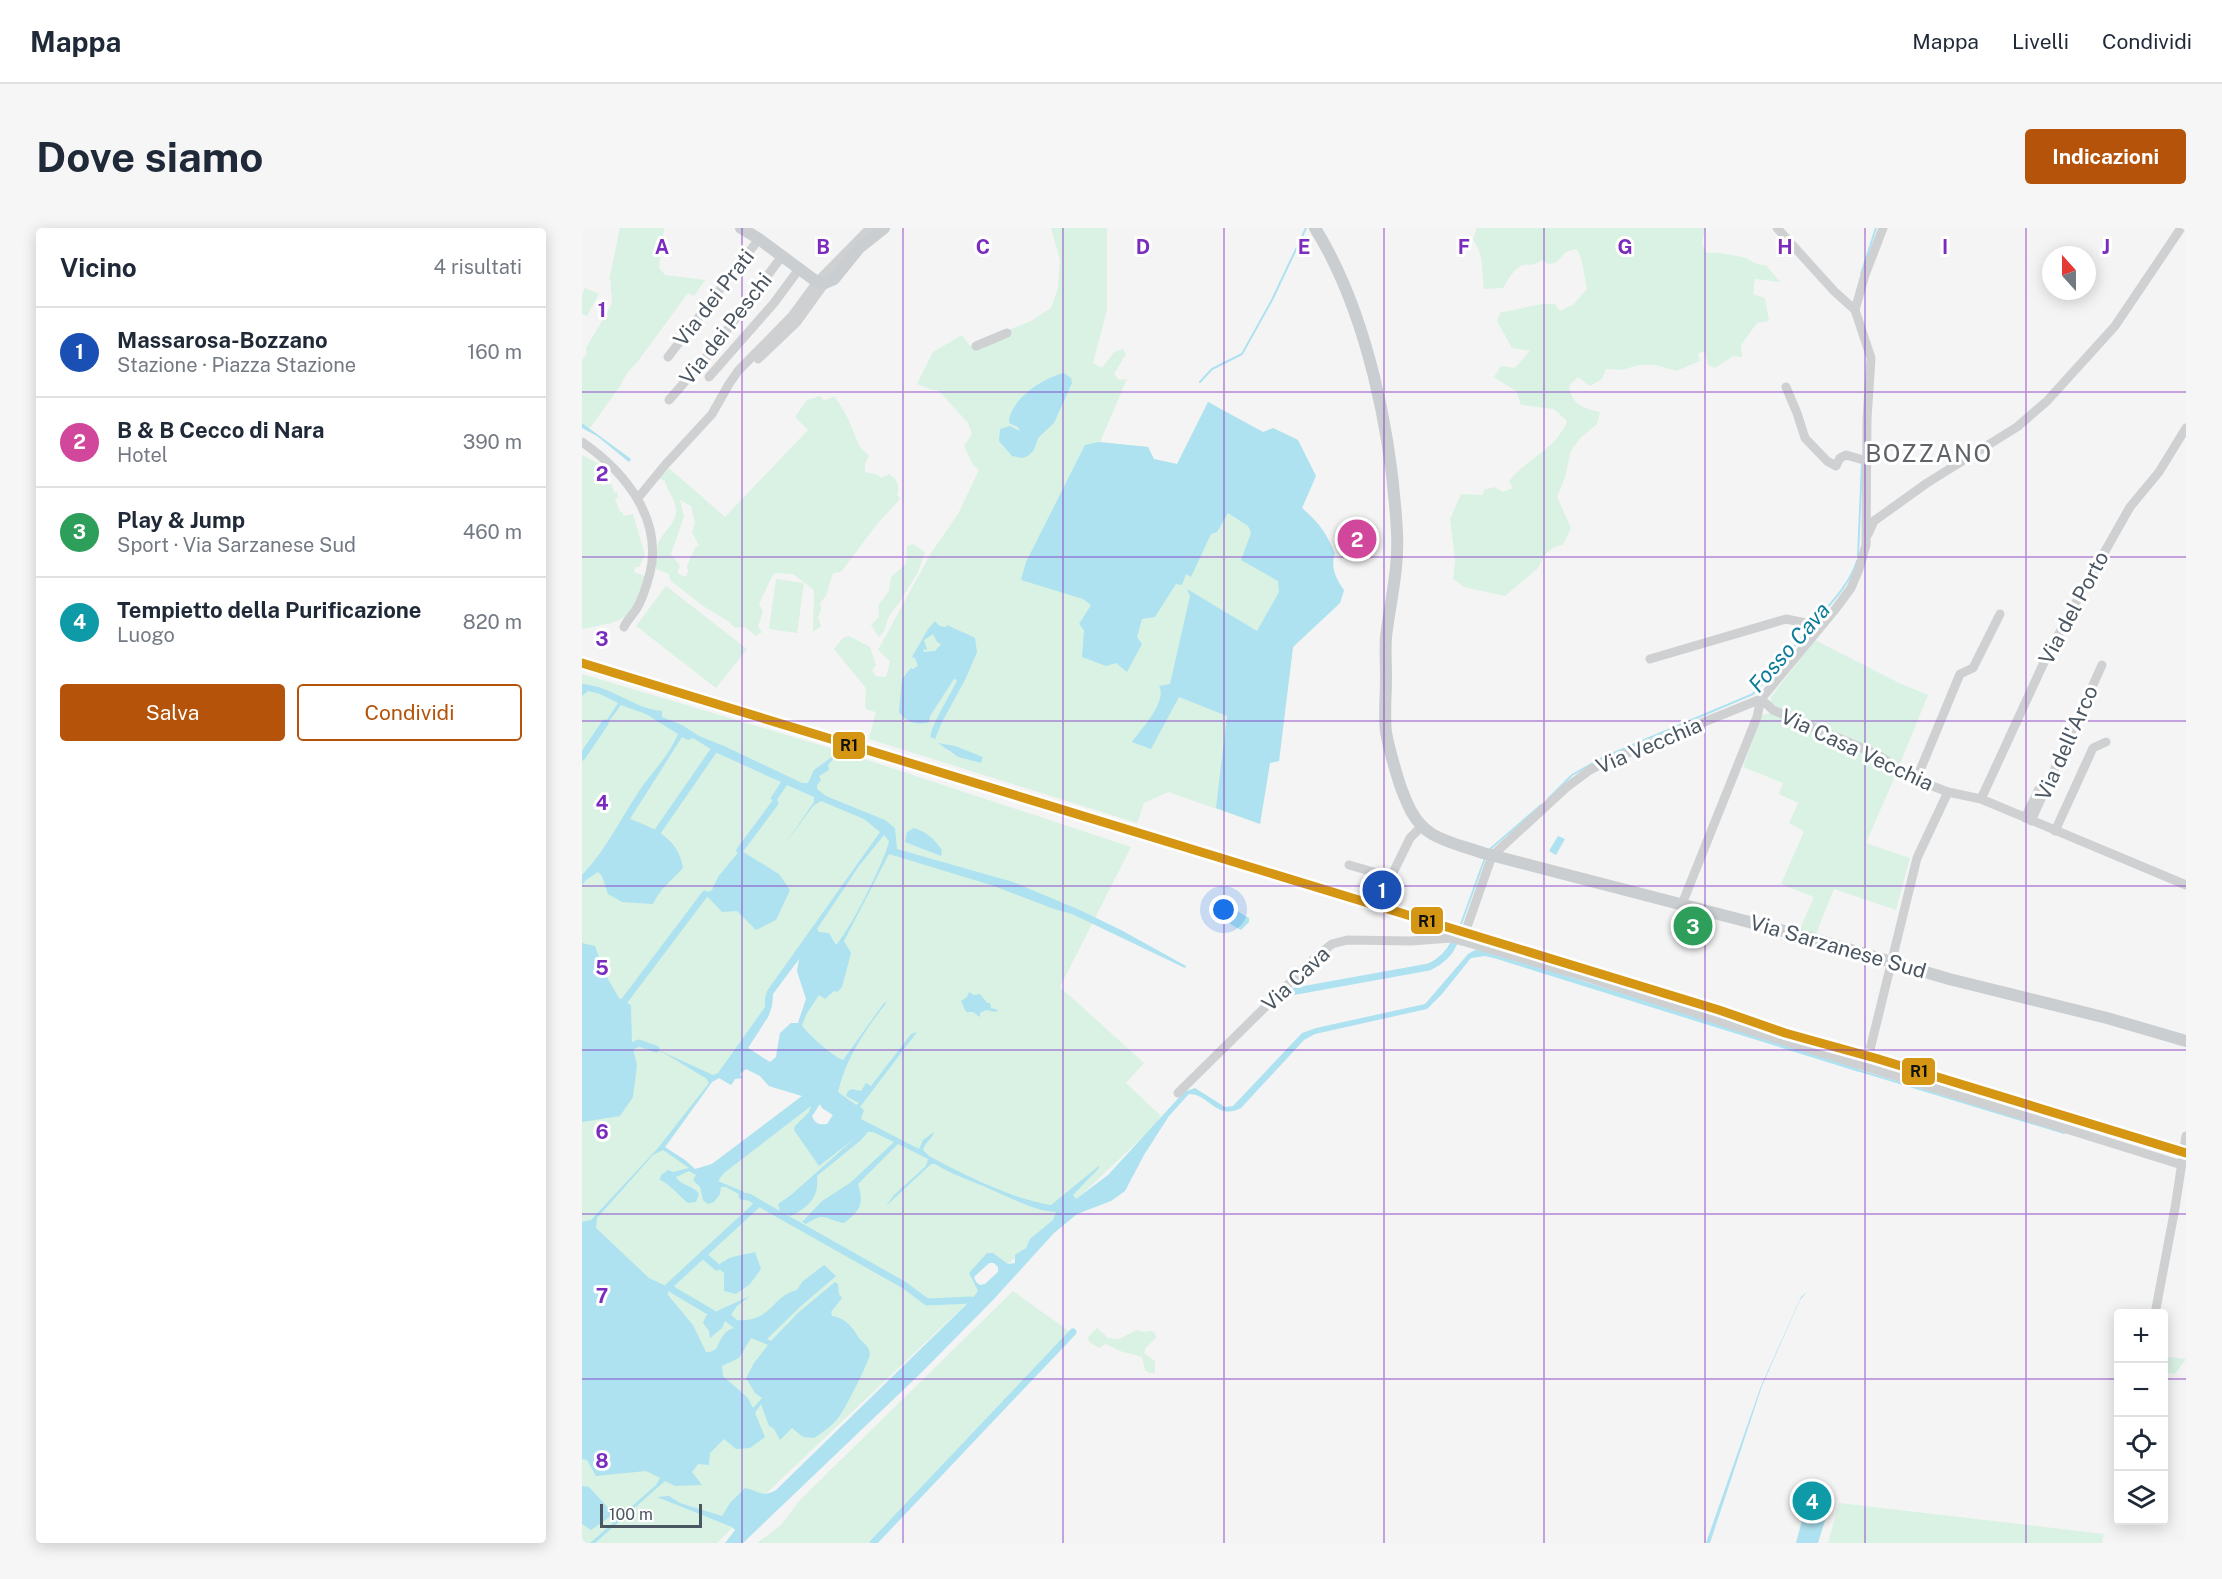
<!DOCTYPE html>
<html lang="it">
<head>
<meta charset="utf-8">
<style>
  body { margin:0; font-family:"Public Sans",sans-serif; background:#f6f6f7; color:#1f2937 }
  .controls { position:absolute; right:18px; bottom:18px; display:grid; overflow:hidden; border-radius:6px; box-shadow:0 3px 15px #0003 }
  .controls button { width:54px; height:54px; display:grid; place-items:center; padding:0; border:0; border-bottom:2px solid #e0e1e3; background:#fff; color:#1f2937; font:30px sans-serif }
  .compass { position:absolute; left:1460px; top:18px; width:54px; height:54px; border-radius:50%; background:#fff; box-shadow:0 3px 15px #0003; rotate:339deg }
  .scale { position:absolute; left:18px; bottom:15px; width:102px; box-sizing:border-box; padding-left:6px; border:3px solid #4a5661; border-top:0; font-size:16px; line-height:21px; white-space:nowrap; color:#4a5661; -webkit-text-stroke:4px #fff; paint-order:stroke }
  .you { position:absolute; left:642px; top:682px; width:21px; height:21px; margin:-15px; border:4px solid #fff; border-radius:50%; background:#1a73e8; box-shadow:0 0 0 9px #1a73e833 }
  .badge { display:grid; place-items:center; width:39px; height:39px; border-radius:50%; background:#b45309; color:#fff; font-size:20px; font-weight:700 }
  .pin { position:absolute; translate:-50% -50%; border:3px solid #fff; box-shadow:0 2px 6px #0006 }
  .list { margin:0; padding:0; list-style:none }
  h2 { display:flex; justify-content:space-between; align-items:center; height:78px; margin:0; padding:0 24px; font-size:26px }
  h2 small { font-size:20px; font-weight:400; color:#747a83 }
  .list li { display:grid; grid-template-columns:39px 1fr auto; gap:18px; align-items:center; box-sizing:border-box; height:90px; padding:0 24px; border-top:2px solid #e0e1e3 }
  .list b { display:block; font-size:22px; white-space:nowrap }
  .list p { margin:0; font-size:20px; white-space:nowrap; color:#747a83 }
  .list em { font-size:20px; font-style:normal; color:#747a83 }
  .actions { display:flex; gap:12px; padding:18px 24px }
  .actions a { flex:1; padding:14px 0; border:2px solid #b45309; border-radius:6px; text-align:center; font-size:21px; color:#b45309 }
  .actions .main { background:#b45309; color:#fff }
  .icon { flex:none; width:33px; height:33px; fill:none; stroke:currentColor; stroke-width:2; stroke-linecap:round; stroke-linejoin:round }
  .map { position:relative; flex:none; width:1604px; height:1315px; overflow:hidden; border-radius:6px }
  header { display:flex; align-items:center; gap:36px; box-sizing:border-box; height:84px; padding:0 30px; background:#fff; border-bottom:2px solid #e0e1e3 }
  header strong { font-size:28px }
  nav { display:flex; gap:33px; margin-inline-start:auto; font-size:21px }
  .intro { display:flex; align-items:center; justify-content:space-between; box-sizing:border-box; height:144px; padding:0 36px }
  h1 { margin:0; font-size:42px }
  .button { padding:15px 27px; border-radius:6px; background:#b45309; color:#fff; font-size:21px; font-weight:700 }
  main { display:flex; gap:36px; padding:0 36px }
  aside { flex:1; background:#fff; border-radius:6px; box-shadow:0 3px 15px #0003 }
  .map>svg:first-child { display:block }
  .green { fill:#d9f2e3; fill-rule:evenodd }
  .water { fill:#aee2f0; fill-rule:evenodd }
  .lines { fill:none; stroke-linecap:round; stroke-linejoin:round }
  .stream { stroke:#aee2f0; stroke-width:2 }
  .canal { stroke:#aee2f0; stroke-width:7 }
  .minor { stroke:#ced0d2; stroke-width:9 }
  .major { stroke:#caced1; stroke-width:12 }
  .rail-1-casing { stroke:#fff; stroke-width:14 }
  .rail-1 { stroke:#d49613; stroke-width:9 }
  .grid { fill:none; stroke:#7b2cbf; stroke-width:1.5; stroke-opacity:0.55 }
  .labels { text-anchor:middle; stroke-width:6; stroke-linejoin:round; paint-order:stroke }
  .street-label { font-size:21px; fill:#4a5661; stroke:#fff }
  .water-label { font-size:22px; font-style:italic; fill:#0c7c9b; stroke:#fff }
  .quarter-label { font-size:24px; letter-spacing:1.5px; fill:#5f6368; stroke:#fff }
  .grid-label { font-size:20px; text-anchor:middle; font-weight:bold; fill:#7b2cbf; stroke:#fff; stroke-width:6; stroke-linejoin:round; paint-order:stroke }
  .line-badge { stroke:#fff; stroke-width:2 }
  .pale-badge-label { font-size:16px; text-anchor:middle; font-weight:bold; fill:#111 }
</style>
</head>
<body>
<header>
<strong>Mappa</strong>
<nav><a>Mappa</a><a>Livelli</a><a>Condividi</a></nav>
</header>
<div class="intro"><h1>Dove siamo</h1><a class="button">Indicazioni</a></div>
<main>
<aside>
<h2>Vicino<small>4 risultati</small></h2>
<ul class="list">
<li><span class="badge" style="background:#1a4fb4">1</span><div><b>Massarosa-Bozzano</b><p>Stazione · Piazza Stazione</p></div><em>160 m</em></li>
<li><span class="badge" style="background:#d1479c">2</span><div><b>B &amp; B Cecco di Nara</b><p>Hotel</p></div><em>390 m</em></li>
<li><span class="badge" style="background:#2e9e5b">3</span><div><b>Play &amp; Jump</b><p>Sport · Via Sarzanese Sud</p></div><em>460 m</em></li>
<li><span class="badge" style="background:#0f9aa8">4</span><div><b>Tempietto della Purificazione</b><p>Luogo</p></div><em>820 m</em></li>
</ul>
<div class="actions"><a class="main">Salva</a><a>Condividi</a></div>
</aside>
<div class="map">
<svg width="1604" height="1315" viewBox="0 0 1604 1315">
  <rect width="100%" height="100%" fill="#f4f4f4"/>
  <g class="green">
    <path d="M38,0H82L77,40L83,47L123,52L112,68L106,65L56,133L45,145L38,158L8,200L0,195V133L5,125L4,120L29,78C32,69 27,61 29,51L27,52Z"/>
    <path d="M469,0H525V82L511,135L520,140L532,124L541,121L544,126L532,146L537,152L545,151L518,214L566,219L572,231L595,236L626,174L681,204L691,200L716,212L734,248L720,280C737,295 744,304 753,326C748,339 754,351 762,362L758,375L711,419L697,533L688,535L678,596L586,564L562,575L555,595L287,511L294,484L285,482L283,478L284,460L252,421L261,410L267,408L288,419L294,437L290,442L294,448L304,449L308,433L296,422L349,325L376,286L397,242L391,237L382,218L390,206L386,195L356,162H351L335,156L351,124L380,107L388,118L449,93L469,80L476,60L478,32ZM364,522L391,526L401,529L399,535L376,529Z"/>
    <path d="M895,0H1121L1123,1L1120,15L1125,25C1137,24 1148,27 1160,29C1171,32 1170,37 1184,37L1198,54L1173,51L1171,66L1183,70L1187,93L1175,95L1159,117L1160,129L1151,128L1133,140L1126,137L1123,123L1116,126L1118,133L1094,143L1074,137H1057L1040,142L1024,141L1020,151L1008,158L996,149L987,158C990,177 1001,180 1018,184L1015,196L998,210L989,223L983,249L975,269L989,300L981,317L972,319L963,327L956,340L923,368L882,359L871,351L873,332L868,291L879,266L901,267L902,262L912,259L921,264L931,260L927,253C945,230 974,222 985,193L972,181L939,177L934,163L912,149L919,138L933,140L948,123L930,120L915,93L919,84C937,83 955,74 973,76L978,83L992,76L1005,61C1002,49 1001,29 994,21L984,24L974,35L966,36L960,32C948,40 950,35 941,37C931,41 926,52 921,60L902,61C900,44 902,26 891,12Z"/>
    <path d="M3,60L17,66L5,88L0,86V67Z"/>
    <path d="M238,168L242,173L252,168C265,185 269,198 277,217C278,220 284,224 287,228L283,236V244L296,247L299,250L307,246C315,252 318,256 315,267L318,271L295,296L259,344L251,345L244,368L238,375L239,382L236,389L239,398L231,404L232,362L211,346L193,345L188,352L177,376L181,383L176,399L180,404L174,408L163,399L153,400L146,393L121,378L88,352L87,346L74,341C74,332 73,321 77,313C82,303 93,296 94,284C95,272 85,264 83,253L77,250L87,240L143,289L226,202L213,189L225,172ZM98,272L109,278L113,295L110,304L117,318L113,320L105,338L106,343L104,349L95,345L98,338L89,326L102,288Z"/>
    <path d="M0,227L27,241L20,256V258L29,255L32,265L35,264L36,269L33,271L38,284H40L42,288L51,286L63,327L57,339H53L52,344L63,348C47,394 47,392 0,401Z"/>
    <path d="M331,316L343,324L336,344L317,375L307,388L302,403L297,409L289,397L297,389L296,378L307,363L309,349L324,336L325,318Z"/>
    <path d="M194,351L222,355L215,405L187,401Z"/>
    <path d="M84,358L165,421L134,460L54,398Z"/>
    <path d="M1233,412L1317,455L1346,467L1317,538L1189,476V469Z"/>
    <path d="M0,446L258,523L549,619L478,759L562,835L544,855L579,888L569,901L193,1257L135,1315H0ZM217,731L215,743L224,771L216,795H209L198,805L194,829L188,834L166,820L186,789L190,778L191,766ZM164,841L178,848L187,858L220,868L130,936L113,941L103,932L83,920L130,854L137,850L149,857L153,851L160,850L158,846ZM238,876L240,880L251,887L245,896C237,897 233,896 230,888ZM407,1035H412L416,1039V1044L403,1056L398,1057L394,1054L392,1049Z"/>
    <path d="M1189,485L1295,529L1313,548L1284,615L1328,630L1314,682L1252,661L1233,708L1217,703L1232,669L1199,656L1222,603L1207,595L1216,575L1197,566L1201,555L1161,539L1180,487Z"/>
    <path d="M431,1063L488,1104L286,1315H175L199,1297L218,1272Z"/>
    <path d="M515,1100L526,1110L537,1111L555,1102L561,1104L570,1103L573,1105L574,1110L564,1119L562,1125L573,1133V1145H567L563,1142L560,1129L538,1123L524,1116L517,1120L507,1114L506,1109Z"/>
    <path d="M1587,1129L1604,1131L1593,1146L1582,1144V1135Z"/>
    <path d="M1257,1275L1522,1306L1520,1315H1246Z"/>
  </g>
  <g class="water">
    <path d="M482,145L489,150L490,155L472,195L456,210L452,222L446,228L440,230L430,228L417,213L418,201L428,198L438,203L436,199L427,195C427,172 462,149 482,145Z"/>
    <path d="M626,174L681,204L691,200L716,212L734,248L720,280C737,295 744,304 753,326C748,339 754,351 762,362L758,375L711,419L697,533L688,535L678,596L634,580L645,488L597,469L569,521L550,514C559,501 586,473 577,458L588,456L608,368L605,361L675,403L697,364L696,353L659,332L669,305L666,298L646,285L635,304L629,306L609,349L604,346L600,357L594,356L573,389L560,391L555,409L560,416L545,444L534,435L524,438L500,429L502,402L497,396L509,377L501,371L439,352L444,334L503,217L517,214L566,219L572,231L595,236Z"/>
    <path d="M0,195L49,231L47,234L15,208L0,200Z"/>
    <path d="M353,393L357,398L364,399L366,397C371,401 385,405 393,410L395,424L383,452L360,494L353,511L348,509C352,491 367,470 375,452L372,451L348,488L347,494C335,498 324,494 317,484L320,451L329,440L331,441L336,438L333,430L330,429L346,401ZM351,406L355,414L359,416L353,423L341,424L342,421L345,422L342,412Z"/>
    <path d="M0,456C30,458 52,481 80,483V489L100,497L117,508L142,518L220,555H226L232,542L258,523L246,537L247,542L237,548L239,552L235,557V561L244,568L303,592L313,600L315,621L431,654L500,683L541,703L604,738L603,740L490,686L472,681L412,658L307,626L262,713L269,725L260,759L255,764L252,763L243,771L237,767L225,785L220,797C224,805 253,830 261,832L302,775L305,774C283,802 264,830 256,864L274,877L277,875L264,868L266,863L270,861L279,863L284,855L289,858L329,806L335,804L278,879L282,882L279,891L337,921L341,912L352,904C350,911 343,914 341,922L347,928C380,946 433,972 469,977L518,937L516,941L491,967L494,971L526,947L602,864L613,860L643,879L651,878L720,805L734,800L843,776L886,726L893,722L909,724L1277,840V844L915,731L903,728L889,730L860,766L845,781L733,806L722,812L659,880C635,893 627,866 607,866L587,888L562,927L543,963L529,973L495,986L472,1005L412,1071L340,1144L161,1315H143L153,1302L150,1299L75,1269L87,1268L98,1275L140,1288L148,1275L163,1260C177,1263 181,1270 194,1262L390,1071L396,1063L387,1045L405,1025H411L426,1036L433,1035V1027L444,1020L448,1011L471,992L474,984C452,983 429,970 408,961C390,953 371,947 353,936H349L304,978L312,967L344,938L346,931L316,916L276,956C282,976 279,982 262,995C242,991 244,983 224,996L220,994L240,973L268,955L312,914L291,904H286L279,912L235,948C237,969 228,978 209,988L198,984L196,976L209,967L272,911L237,938L212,902L213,898L227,884L229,878L142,945L136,953L162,964L160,968L144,959H139L138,966L132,974L126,976L121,972L118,959L111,952L114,947L107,943L94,949C99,958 111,957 117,966L114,974L106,975C96,967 88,956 78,952L79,947L86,942L91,944L107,940L81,922L71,927L15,990L14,1000L67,1050L86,1059V1067L111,1097L124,1124H128L134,1121C139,1111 141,1103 152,1100L143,1093L140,1100L128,1110L127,1103L121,1095L124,1088L168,1068L155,1078L149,1087L155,1092C189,1095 191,1067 215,1062L220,1054L242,1037L254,1048L219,1078L185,1111L189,1113L217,1084L253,1054L256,1056L257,1066L260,1070L249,1084L250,1088C261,1089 270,1098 275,1107C278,1114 287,1116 288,1126C288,1132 262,1183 257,1189C250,1198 241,1204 232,1210L221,1209L210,1200L198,1212L192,1201L187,1198L179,1176L173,1185L183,1209L168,1220L154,1221L142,1211L128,1225L127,1237L116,1236L110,1244L120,1257L93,1258L83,1253L13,1315H8L74,1257L78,1250L64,1243L14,1248L5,1232L0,1231V994L9,992L76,920L127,855L124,850C110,843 72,816 59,816C56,816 54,819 51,821L55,837L51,869L38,888L0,894V715L13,718L23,746L37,770L49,777L50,817L59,814L131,847L136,845L183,779V770L185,763L298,604L282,591L239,573L231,578L203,616L232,574V569L205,557L194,573L188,571L199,554L135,525L111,510L106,512L100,509L48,591C73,600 97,611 101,640C90,652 77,662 71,676L40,674L26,666L20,648L16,644L4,652L0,657V647C24,622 38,592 57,563C70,544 87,528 96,506L64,486L39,477L25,496L23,495L36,475L18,466L6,463L0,468ZM302,607L307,613C303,633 267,704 254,717L247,705L237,704L235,701L277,638ZM217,731L215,743L224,771L216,795H209L198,805L194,829L188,834L166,820L186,789L190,778L191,766ZM164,841L178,848L187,858L220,868L130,936L113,941L103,932L83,919L130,854L137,850L149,857L153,851L160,850L158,846ZM238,876L240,880L251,887L245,896C237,897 233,896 230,888ZM407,1035H412L416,1039V1044L403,1056L398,1057L394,1054L392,1049ZM169,1110L186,1117L172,1135L164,1150L173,1165L180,1170L171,1180L166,1170L141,1148L140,1138L157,1130Z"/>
    <path d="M356,515L373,518L401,529L399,535L376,529Z"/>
    <path d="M332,600C345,604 352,611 360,622L359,628L323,614L325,604Z"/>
    <path d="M976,608L983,611L974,627L967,623Z"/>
    <path d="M158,622L197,646L208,662L194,692L174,702L155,683L140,684L123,666L130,662L136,649Z"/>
    <path d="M647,678L667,690V694L659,702C651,698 645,695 641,687L644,679Z"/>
    <path d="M387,764L392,767L398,766L405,775H408L409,780L416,782L414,784L404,782L398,785V789L391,784H384L379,773L385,769Z"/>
    <path d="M173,1024L179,1041L168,1056L154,1066L142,1063V1045L135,1039C146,1027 158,1028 173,1024Z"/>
    <path d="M1225,1064L1218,1072L1180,1158L1128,1315H1124L1179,1158L1219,1069Z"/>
    <path d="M0,1258L7,1259L32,1286L9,1302L0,1296Z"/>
    <path d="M1236,1280L1245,1286L1236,1315H1214L1223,1281Z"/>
  </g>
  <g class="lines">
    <g class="stream">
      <path d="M1279,46L1294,0"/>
      <path d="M618,154L630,141L660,126L690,72L724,0"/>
      <path d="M1276,328L1280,235"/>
      <path d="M1230,397C1247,377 1267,358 1275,333"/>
      <path d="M966,571L990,547L1020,530L1171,466L1227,401"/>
      <path d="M907,622L959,577"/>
      <path d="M879,696L903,630"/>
      <path d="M1275,842L1482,905"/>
    </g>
    <g class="canal">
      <path d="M0,529L23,495"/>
      <path d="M76,603L132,522"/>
      <path d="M158,622L193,575"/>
      <path d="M703,765L847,739C858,734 867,726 872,715"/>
      <path d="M43,772L123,666"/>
      <path d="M50,818L57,815L74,821"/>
      <path d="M160,968L167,969L177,975"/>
      <path d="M121,1027L135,1039"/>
      <path d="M130,1085L86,1059L177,975L322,1057L345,1074L389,1072"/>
      <path d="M291,1315L491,1104"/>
    </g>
    <g class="minor">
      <path d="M1195,0L1252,63L1273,82"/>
      <path d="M394,118L425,105"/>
      <path d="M86,129L177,11"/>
      <path d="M176,131L215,94L243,55"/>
      <path d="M127,149L192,75L217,41"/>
      <path d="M1204,159L1215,185L1223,210L1245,233L1254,238L1258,230L1264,227L1285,233"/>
      <path d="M87,172L128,125L200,28"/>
      <path d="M0,214C42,243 81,290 68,345C65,356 61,370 55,380C51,387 45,392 42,399"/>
      <path d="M56,270L83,237L130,186L147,156L156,143L210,88L235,54L288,0"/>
      <path d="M1286,306L1292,293L1345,255L1435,199L1465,173L1533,98L1599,0"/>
      <path d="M1068,431L1204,391L1224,395L1236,402"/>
      <path d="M1334,552L1378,446L1391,440L1418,386"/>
      <path d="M1399,571L1464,430L1488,385L1548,279L1577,244L1604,200"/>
      <path d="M1443,590L1457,561"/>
      <path d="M1449,593L1520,437"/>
      <path d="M1473,603L1511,520L1524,514"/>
      <path d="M767,637L809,649L828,610L840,598"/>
      <path d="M1100,676L1175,489L1179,471L1252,383L1269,360L1277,341L1284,317L1285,191L1289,130L1273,82L1283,47L1301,0"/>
      <path d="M880,713L910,628L985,559L1008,542L1026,533L1179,471L1191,482L1296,527L1332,551L1366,564L1399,571L1604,657"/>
      <path d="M1284,838L1335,630L1366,564"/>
      <path d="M596,865L735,728L750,716L765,712L829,713L869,710L880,713L1007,750L1147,796L1600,937"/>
      <path d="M1573,1086L1593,980L1604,908"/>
    </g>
    <g class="major">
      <path d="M159,0L177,11L235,54L243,55L252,51L277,20L302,0"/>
      <path d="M733,0C785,84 810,207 815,305C817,341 808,374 804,409C803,422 804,436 804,450C804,468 802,487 804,504C807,522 813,541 818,557C825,576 832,595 850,606C865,615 884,619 901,625L1225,709L1367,751L1525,790L1604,813"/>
    </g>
    <g class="rail-1-casing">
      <path id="rail-1" d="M0,435C378,553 758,665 1137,782L1203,805L1293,830L1604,925"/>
    </g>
    <use href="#rail-1" class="rail-1"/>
  </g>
  <path class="grid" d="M160,0V1315M321,0V1315M481,0V1315M642,0V1315M802,0V1315M962,0V1315M1123,0V1315M1283,0V1315M1444,0V1315M0,164H1604M0,329H1604M0,493H1604M0,658H1604M0,822H1604M0,986H1604M0,1151H1536M1582,1151H1604"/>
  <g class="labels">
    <g class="street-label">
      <text transform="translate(132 70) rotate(-52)" y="7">Via dei Prati</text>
      <text transform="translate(144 101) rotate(-52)" y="7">Via dei Peschi</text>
      <text transform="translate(1492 380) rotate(-62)" y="7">Via del Porto</text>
      <text transform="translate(1485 515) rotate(-66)" y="7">Via dell'Arco</text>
      <text transform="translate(1067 518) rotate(-23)" y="7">Via Vecchia</text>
      <text transform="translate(1275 522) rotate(25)" y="7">Via Casa Vecchia</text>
      <text transform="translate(1256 719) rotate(16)" y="7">Via Sarzanese Sud</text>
      <text transform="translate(714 751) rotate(-43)" y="7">Via Cava</text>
    </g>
    <g class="water-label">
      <text transform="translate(1207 419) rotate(-49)" y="8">Fosso Cava</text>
    </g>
    <g class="quarter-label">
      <text x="1347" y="234">BOZZANO</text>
    </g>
  </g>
  <g class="grid-label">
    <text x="80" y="26">A</text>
    <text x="241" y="26">B</text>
    <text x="401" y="26">C</text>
    <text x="561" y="26">D</text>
    <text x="722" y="26">E</text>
    <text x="882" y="26">F</text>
    <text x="1043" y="26">G</text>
    <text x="1203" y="26">H</text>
    <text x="1363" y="26">I</text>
    <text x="1524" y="26">J</text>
    <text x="20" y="89">1</text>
    <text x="20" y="253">2</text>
    <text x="20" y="418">3</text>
    <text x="20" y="582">4</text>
    <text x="20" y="747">5</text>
    <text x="20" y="911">6</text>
    <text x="20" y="1075">7</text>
    <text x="20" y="1240">8</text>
  </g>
  <g class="line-badge">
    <rect x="250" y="503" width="34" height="29" rx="6" fill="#d49613"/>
    <rect x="828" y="678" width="34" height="29" rx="6" fill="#d49613"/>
    <rect x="1319" y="829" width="35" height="29" rx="6" fill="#d49613"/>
  </g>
  <g class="pale-badge-label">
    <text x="267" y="523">R1</text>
    <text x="845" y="699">R1</text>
    <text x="1337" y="849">R1</text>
  </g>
</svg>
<div class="controls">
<button>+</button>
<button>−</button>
<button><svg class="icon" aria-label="locate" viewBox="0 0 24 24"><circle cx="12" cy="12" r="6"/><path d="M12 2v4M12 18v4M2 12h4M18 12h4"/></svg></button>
<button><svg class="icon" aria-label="layers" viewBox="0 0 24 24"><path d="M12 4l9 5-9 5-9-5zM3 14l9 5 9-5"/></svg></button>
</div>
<svg class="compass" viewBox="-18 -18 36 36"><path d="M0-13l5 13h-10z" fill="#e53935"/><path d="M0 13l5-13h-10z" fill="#747a83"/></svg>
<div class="scale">100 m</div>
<div class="you"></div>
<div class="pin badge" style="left:800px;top:662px;background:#1a4fb4">1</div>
<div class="pin badge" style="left:775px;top:311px;background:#d1479c">2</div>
<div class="pin badge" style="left:1111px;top:698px;background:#2e9e5b">3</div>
<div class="pin badge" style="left:1230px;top:1273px;background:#0f9aa8">4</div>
</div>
</main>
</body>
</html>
